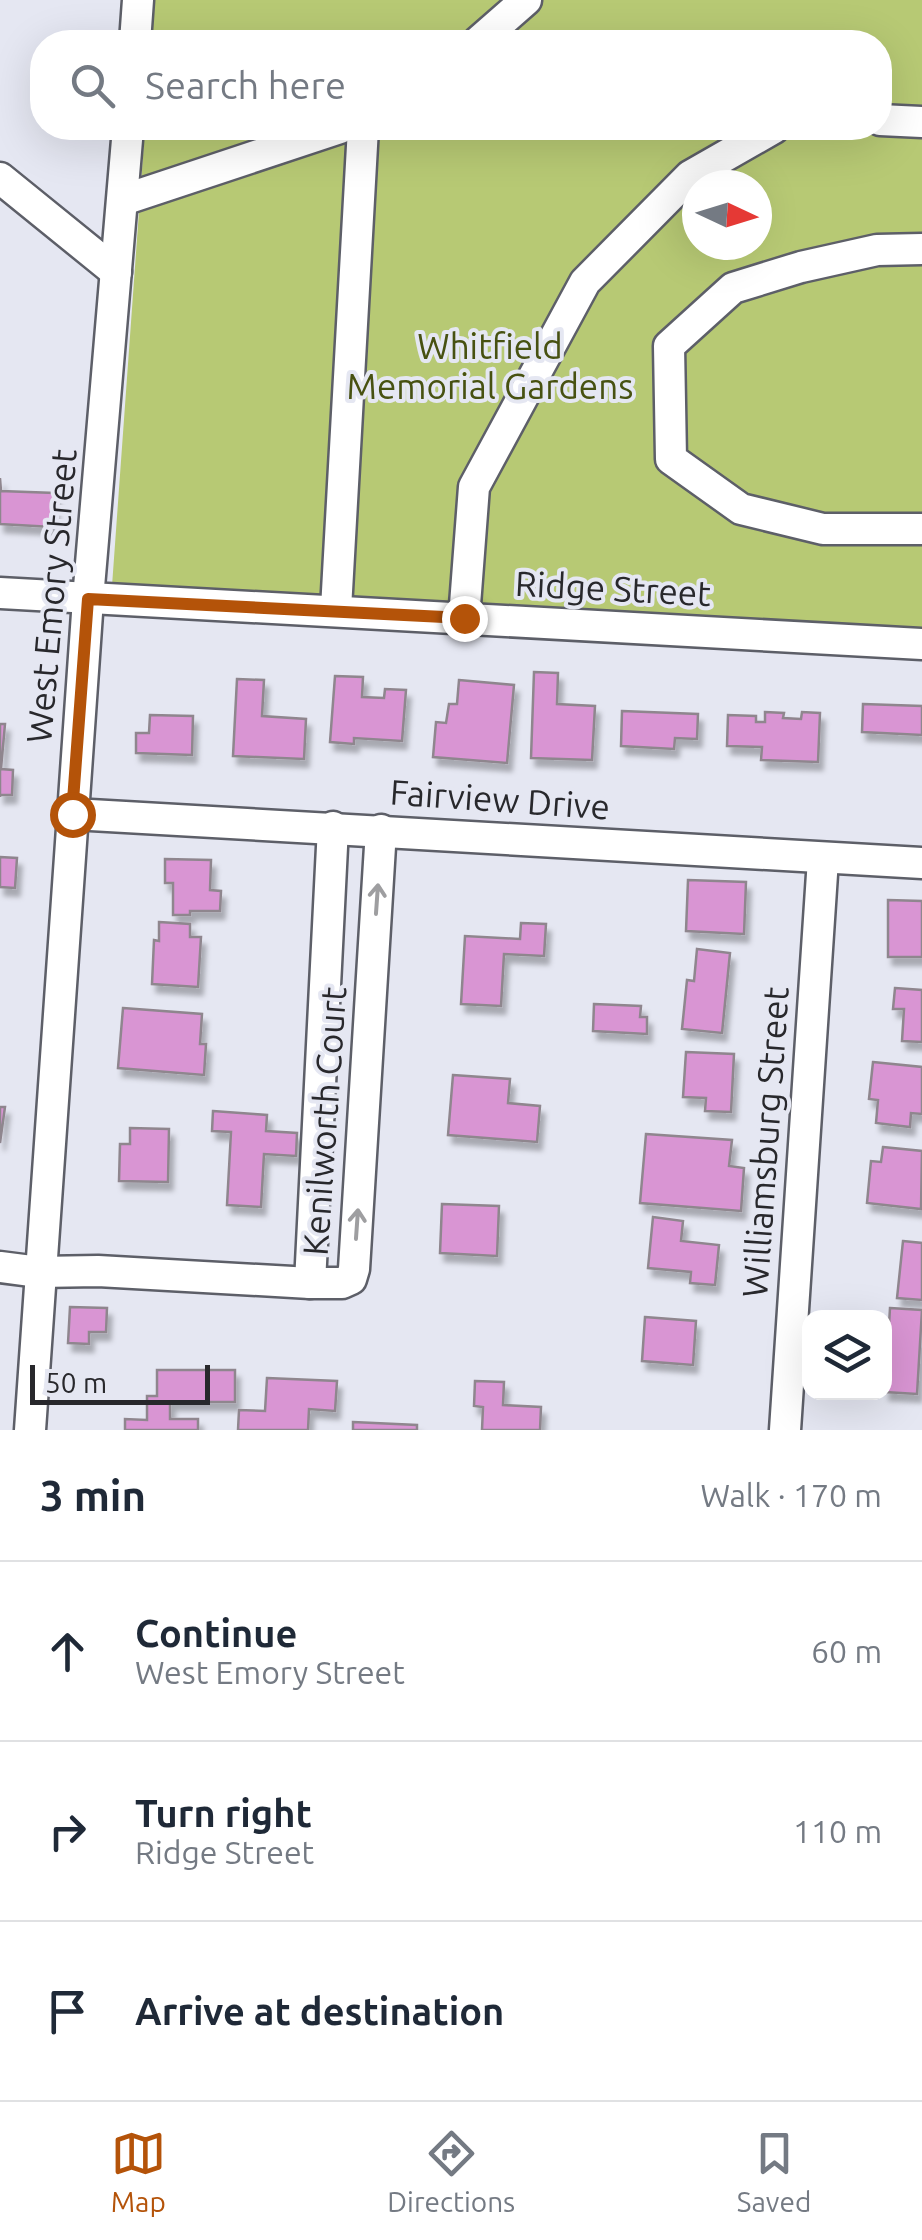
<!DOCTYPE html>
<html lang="en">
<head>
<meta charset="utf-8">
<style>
  body { margin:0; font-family:Ubuntu,sans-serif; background:#f6f6f7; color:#1f2937 }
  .controls { position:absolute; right:30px; bottom:30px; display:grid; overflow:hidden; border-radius:20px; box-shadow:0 10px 40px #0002 }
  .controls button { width:90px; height:90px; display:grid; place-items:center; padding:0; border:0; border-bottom:2px solid #e0e1e3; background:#fff; color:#1f2937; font:50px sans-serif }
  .compass { position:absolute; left:682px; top:170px; width:90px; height:90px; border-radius:50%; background:#fff; box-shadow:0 10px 40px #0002; rotate:94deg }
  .scale { position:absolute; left:30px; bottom:25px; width:180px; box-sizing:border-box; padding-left:10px; border:5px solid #28282c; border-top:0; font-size:28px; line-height:35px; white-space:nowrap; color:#28282c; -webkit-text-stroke:8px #e5e7f2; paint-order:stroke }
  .stop { position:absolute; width:30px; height:30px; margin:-22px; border:8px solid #b45309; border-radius:50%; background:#fff }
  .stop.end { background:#b45309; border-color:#fff; box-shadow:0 2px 10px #0008 }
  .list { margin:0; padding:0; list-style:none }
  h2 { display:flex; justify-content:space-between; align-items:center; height:130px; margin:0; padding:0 40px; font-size:42px }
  h2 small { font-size:32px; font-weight:400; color:#747a83 }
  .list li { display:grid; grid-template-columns:65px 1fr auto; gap:30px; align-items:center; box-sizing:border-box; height:180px; padding:0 40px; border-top:2px solid #e0e1e3 }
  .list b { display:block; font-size:38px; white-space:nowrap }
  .list p { margin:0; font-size:32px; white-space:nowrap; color:#747a83 }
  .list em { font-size:32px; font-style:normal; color:#747a83 }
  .icon { flex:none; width:55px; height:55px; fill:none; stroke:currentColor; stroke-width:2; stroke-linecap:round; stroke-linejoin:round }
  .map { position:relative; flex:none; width:922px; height:1430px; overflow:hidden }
  .search { position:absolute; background:#fff; box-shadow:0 10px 40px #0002; left:30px; right:30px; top:30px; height:110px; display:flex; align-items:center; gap:25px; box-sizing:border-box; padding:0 35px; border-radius:40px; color:#747a83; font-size:38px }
  .sheet { height:670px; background:#fff }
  nav { display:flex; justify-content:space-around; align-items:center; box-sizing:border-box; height:140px; border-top:2px solid #e0e1e3; background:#fff; font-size:28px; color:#747a83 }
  nav a { display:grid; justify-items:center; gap:5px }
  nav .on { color:#b45309 }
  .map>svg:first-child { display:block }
  .green { fill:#b7c974; fill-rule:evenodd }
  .building { fill:#d995d3; stroke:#8f868e; stroke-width:2.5; filter:url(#shadow) }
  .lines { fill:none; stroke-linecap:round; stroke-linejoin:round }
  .minor-casing { stroke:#5d5f68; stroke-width:35 }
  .minor { stroke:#fff; stroke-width:30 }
  .oneway { stroke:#9e9ea0 }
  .route { stroke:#b45309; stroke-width:12 }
  .labels { text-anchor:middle; stroke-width:8; stroke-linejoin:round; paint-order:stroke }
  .park-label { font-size:35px; fill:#475111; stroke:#e5e7f2 }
  .street-label { font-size:35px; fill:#28282c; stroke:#e5e7f2 }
</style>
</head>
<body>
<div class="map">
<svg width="922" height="1430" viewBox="0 0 922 1430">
  <defs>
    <filter id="shadow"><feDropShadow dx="4.5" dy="8" stdDeviation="2.5" flood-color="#0004"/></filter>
  </defs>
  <rect width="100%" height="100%" fill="#e5e7f2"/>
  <path class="green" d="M155,0H922V630L112,586L145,128H880V42H151ZM697,185H757V245H697Z"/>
  <g class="building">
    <path d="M0,478L1,491L55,493L53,527L0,524Z"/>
    <path d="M534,672L558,673L557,704L595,706L592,760L531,758Z"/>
    <path d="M335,676L363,677L362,697L384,698L385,689L406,690L402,741L354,738V744L330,742Z"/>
    <path d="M237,679L264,680L262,716L306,719L304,759L233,756Z"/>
    <path d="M459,680L514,685L507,763L433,757L436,722L446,723L449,704H457Z"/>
    <path d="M863,704L922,706V735L862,732Z"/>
    <path d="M622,711L698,714L697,739L675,738L674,749L621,746Z"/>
    <path d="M765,712L784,713L783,718L801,719L802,712L820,713L818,762L761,760L762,747L727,746L728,715L756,716V722H765Z"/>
    <path d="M150,715L193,716L192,755L136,753V733H149Z"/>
    <path d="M0,724H5L1,769L13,770L12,795H0V797Z"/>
    <path d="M0,857L17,858L15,888L0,887Z"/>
    <path d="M165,859L211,860L210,890L221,891L220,911H190V915H173V883H165Z"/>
    <path d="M688,880L746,882L744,934L686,931Z"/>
    <path d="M888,900L922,901V957H888Z"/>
    <path d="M159,922L190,924V937H201L198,987L152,984L154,940L159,941Z"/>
    <path d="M521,923L546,924L544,956L504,954L501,1006L461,1004L465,936L520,939Z"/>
    <path d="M697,949L730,953L722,1033L682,1029L687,980L694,981Z"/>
    <path d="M895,988L922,990V1042L902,1041L904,1009H893Z"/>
    <path d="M594,1004L641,1006L640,1017H647V1034L593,1031Z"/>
    <path d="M123,1008L202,1014L200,1044H206L204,1075L118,1068Z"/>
    <path d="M686,1052L734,1054L731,1112L705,1111L706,1098L683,1097Z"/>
    <path d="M873,1062L922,1067V1114L911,1113L910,1127L876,1123L878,1100L869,1099Z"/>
    <path d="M453,1075L510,1079L508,1103L540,1106L537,1142L448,1135Z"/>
    <path d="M0,1107H5L0,1143Z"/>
    <path d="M213,1111L267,1115L266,1131L297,1133L296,1156L264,1154L261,1207L227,1205L231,1132L212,1131Z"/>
    <path d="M130,1128L169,1129L168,1182L119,1181L120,1144H130Z"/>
    <path d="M646,1134L732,1140L729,1166L744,1168L741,1211L640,1203Z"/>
    <path d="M883,1147L922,1151L921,1209L867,1203L871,1161L881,1162Z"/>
    <path d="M442,1204L499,1206L497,1256L440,1253Z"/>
    <path d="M653,1217L683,1221L681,1241L719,1245L715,1285L690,1283L691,1272L648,1268Z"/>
    <path d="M903,1241L922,1243V1300L897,1298Z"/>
    <path d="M70,1307L107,1308L106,1332H89V1344L68,1343Z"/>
    <path d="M890,1308L922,1310L917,1394L885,1392Z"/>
    <path d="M645,1317L696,1321L693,1365L642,1361Z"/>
    <path d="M157,1370H235V1402H170V1419H198V1430H125V1419L147,1420V1396H157Z"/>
    <path d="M267,1378L337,1381L335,1411L309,1409L308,1430H238L239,1410L265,1411Z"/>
    <path d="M475,1381L504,1382L503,1405L541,1407L540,1430H482L483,1407L474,1406Z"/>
    <path d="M353,1422L417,1425V1430H353Z"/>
  </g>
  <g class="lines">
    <g class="minor-casing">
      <g id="minor">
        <path d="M135,42L138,0"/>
        <path d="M478,42L526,0"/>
        <path d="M880,120L922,122"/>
        <path d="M0,178L116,272"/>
        <path d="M123,200L340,128"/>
        <path d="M922,249L877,250L801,267L733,288L669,346L671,459L741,509L823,529H922"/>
        <path d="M0,593L922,644"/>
        <path d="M336,609L363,128"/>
        <path d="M464,618L474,487L585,282L690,176L774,128"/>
        <path d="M73,814L922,863"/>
        <path d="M0,1267L39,1272L98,1271L310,1283H342L351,1279L354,1269L381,830"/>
        <path d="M310,1283L333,827"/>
        <path d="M30,1430L88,599L128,128"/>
        <path d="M785,1430L823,859"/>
      </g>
    </g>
    <use href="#minor" class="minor"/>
  </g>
  <defs><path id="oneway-shaft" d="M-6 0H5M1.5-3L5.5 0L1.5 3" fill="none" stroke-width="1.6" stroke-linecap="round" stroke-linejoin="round" transform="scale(2.5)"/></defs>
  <g class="oneway">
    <use href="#oneway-shaft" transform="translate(377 899) rotate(-86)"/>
    <use href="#oneway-shaft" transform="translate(357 1224) rotate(-86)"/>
  </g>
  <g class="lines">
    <path class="route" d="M72,814L88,599L464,618"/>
  </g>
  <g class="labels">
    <g class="park-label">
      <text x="490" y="359">Whitfield<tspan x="490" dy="40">Memorial Gardens</tspan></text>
    </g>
    <g class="street-label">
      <text transform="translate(613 589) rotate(3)" y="12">Ridge Street</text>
      <text transform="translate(52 596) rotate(-85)" y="12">West Emory Street</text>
      <text transform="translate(500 800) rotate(4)" y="12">Fairview Drive</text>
      <text transform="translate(325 1121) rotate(-86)" y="12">Kenilworth Court</text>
      <text transform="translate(766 1142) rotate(-86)" y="12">Williamsburg Street</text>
    </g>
  </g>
</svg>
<div class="controls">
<button><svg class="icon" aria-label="layers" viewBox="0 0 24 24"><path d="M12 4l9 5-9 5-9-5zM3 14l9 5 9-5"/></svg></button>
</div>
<svg class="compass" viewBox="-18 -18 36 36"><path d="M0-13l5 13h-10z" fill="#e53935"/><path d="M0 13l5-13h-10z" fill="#747a83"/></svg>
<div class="scale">50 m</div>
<div class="stop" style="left:72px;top:814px"></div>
<div class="stop end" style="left:464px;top:618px"></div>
<div class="search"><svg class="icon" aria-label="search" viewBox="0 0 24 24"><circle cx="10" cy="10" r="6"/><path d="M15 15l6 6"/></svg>Search here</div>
</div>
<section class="sheet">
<h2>3 min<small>Walk · 170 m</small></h2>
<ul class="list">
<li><svg class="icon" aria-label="ahead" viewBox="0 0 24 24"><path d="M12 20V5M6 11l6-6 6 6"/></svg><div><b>Continue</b><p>West Emory Street</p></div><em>60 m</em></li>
<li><svg class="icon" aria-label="right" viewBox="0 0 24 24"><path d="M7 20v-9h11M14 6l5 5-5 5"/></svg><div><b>Turn right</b><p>Ridge Street</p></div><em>110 m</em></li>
<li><svg class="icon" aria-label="arrive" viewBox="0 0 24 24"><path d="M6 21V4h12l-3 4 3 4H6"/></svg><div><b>Arrive at destination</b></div></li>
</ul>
</section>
<nav>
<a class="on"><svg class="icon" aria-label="map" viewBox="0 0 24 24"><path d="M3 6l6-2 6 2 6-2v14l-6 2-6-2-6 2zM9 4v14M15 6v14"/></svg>Map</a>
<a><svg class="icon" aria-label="directions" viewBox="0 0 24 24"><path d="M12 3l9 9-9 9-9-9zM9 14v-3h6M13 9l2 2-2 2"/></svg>Directions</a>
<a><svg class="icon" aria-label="saved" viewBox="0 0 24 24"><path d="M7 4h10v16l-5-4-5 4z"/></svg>Saved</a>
</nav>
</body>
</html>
